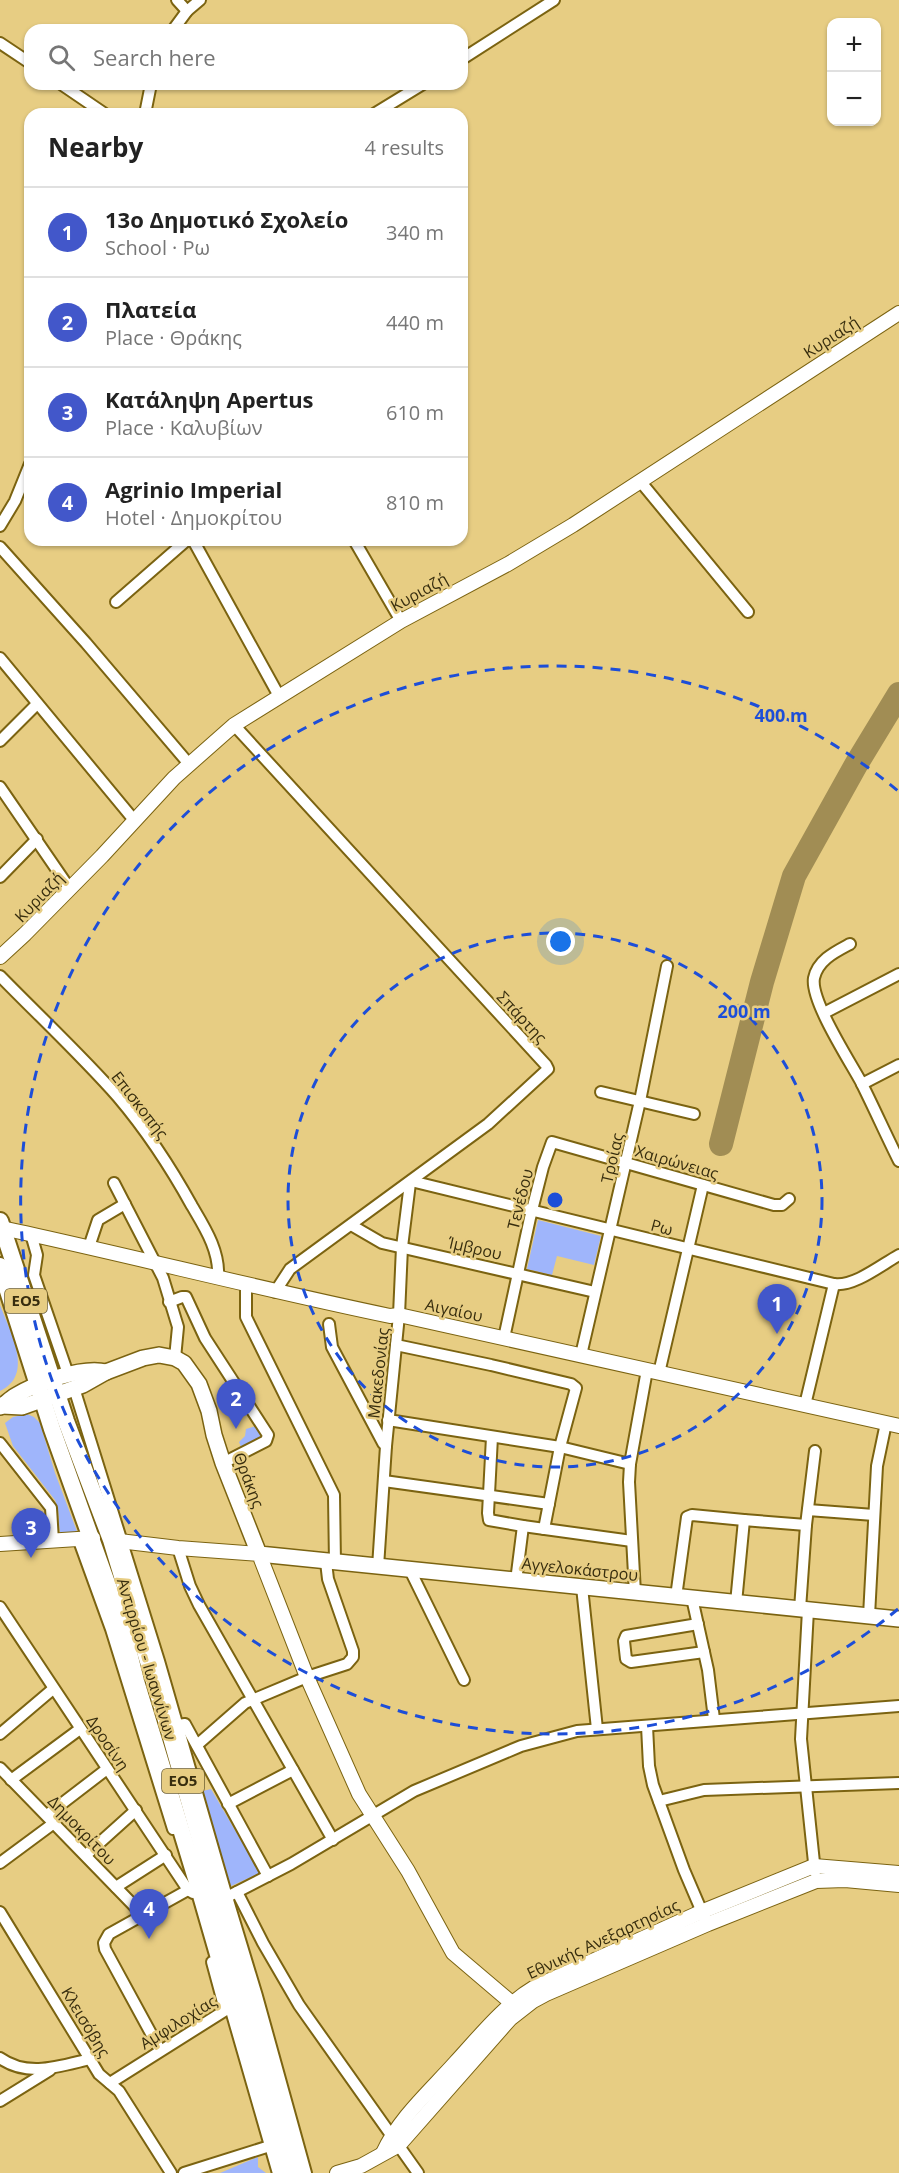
<!DOCTYPE html>
<html lang="en">
<head>
<meta charset="utf-8">
<style>
  body { margin:0; font-family:"Open Sans",sans-serif; background:#f6f6f6; color:#222 }
  .controls { position:absolute; right:18px; top:18px; display:grid; overflow:hidden; border-radius:12px; box-shadow:0 2px 4px #0004 }
  .controls button { width:54px; height:54px; display:grid; place-items:center; padding:0; border:0; border-bottom:2px solid #e0e0e0; background:#fff; color:#222; font:30px sans-serif }
  .you { position:absolute; left:561px; top:942px; width:21px; height:21px; margin:-15px; border:4px solid #fff; border-radius:50%; background:#1a73e8; box-shadow:0 0 0 9px #1a73e833 }
  .badge { display:grid; place-items:center; width:39px; height:39px; border-radius:50%; background:#4257ca; color:#fff; font-size:20px; font-weight:700 }
  .pin { position:absolute; translate:-50% -50px; filter:drop-shadow(0 2px 3px #0008) }
  .pin::after { content:''; position:absolute; top:32px; width:21px; height:18px; background:inherit; clip-path:polygon(0 0,100% 0,50% 100%) }
  .list { margin:0; padding:0; list-style:none }
  h2 { display:flex; justify-content:space-between; align-items:center; height:78px; margin:0; padding:0 24px; font-size:26px }
  h2 small { font-size:20px; font-weight:400; color:#767676 }
  .list li { display:grid; grid-template-columns:39px 1fr auto; gap:18px; align-items:center; box-sizing:border-box; height:90px; padding:0 24px; border-top:2px solid #e0e0e0 }
  .list b { display:block; font-size:22px; white-space:nowrap }
  .list p { margin:0; font-size:20px; white-space:nowrap; color:#767676 }
  .list em { font-size:20px; font-style:normal; color:#767676 }
  .icon { flex:none; width:33px; height:33px; fill:none; stroke:currentColor; stroke-width:2; stroke-linecap:round; stroke-linejoin:round }
  .map { position:relative; flex:none; width:899px; height:2173px; overflow:hidden }
  .search { position:absolute; background:#fff; box-shadow:0 2px 4px #0004; left:24px; top:24px; width:444px; height:66px; display:flex; align-items:center; gap:15px; box-sizing:border-box; padding:0 21px; border-radius:18px; color:#767676; font-size:22px }
  .panel { position:absolute; background:#fff; box-shadow:0 2px 4px #0004; left:24px; top:108px; width:444px; height:438px; border-radius:18px }
  .map>svg:first-child { display:block }
  .green { fill:#9fb5fb }
  .lines { fill:none; stroke-linecap:round; stroke-linejoin:round }
  .taxiway { stroke:#a18d54; stroke-width:24 }
  .minor-casing { stroke:#7b6311; stroke-width:14 }
  .tertiary-casing { stroke:#7b6311; stroke-width:16 }
  .secondary-casing { stroke:#7b6311; stroke-width:18 }
  .primary-casing { stroke:#7b6311; stroke-width:20 }
  .minor { stroke:#fff; stroke-width:10 }
  .tertiary { stroke:#fff; stroke-width:14 }
  .secondary { stroke:#fff; stroke-width:15 }
  .primary { stroke:#fff; stroke-width:16 }
  .ring { fill:none; stroke:#1d4ed8; stroke-width:3; stroke-dasharray:10 8 }
  .labels { text-anchor:middle; stroke-width:5; stroke-linejoin:round; paint-order:stroke }
  .shield { fill:#e7cd83; stroke:#6c5d31; stroke-width:1.5 }
  .shield-label { font-size:15px; font-weight:bold; fill:#372d0e }
  .street-label { font-size:16px; fill:#372d0e; stroke:#e7cd83 }
  .centre { fill:#1d4ed8; stroke:#e7cd83; stroke-width:3 }
  .ring-label { font-size:18px; text-anchor:middle; font-weight:bold; fill:#1d4ed8; stroke:#e7cd83; stroke-width:5; stroke-linejoin:round; paint-order:stroke }
</style>
</head>
<body>
<div class="map">
<svg width="899" height="2173" viewBox="0 0 899 2173">
  <rect width="100%" height="100%" fill="#e7cd83"/>
  <g class="green">
    <path d="M538,1220L601,1236L594,1265L557,1256L552,1275L527,1269Z"/>
    <path d="M0,1305C10,1332 35,1375 0,1391Z"/>
    <path d="M27,1414L34,1417L40,1423L55,1473L78,1534H60L58,1509L55,1500L13,1446L5,1423L13,1417Z"/>
    <path d="M259,1425L264,1435L241,1447L239,1442L245,1436L246,1429Z"/>
    <path d="M211,1789L260,1873L229,1887L199,1792Z"/>
    <path d="M258,2157V2167L266,2173H220Z"/>
  </g>
  <g class="lines">
    <path class="taxiway" d="M721,1144L762,982L794,876L857,763L899,694"/>
    <g class="minor-casing">
      <g id="minor">
        <path d="M177,0L187,11"/>
        <path d="M173,30L187,11L200,0"/>
        <path d="M0,43L30,63"/>
        <path d="M462,59L554,0"/>
        <path d="M61,84L105,114"/>
        <path d="M145,114L151,84"/>
        <path d="M374,114L423,84"/>
        <path d="M640,481L748,612"/>
        <path d="M0,526L15,501L30,464"/>
        <path d="M193,540L279,696"/>
        <path d="M354,540L401,621"/>
        <path d="M0,547L86,643L189,764"/>
        <path d="M116,602L187,540"/>
        <path d="M0,658L134,820"/>
        <path d="M234,725L546,1065L548,1069L488,1124L290,1269L275,1292"/>
        <path d="M0,741L37,704"/>
        <path d="M0,787L70,889"/>
        <path d="M0,877L37,839"/>
        <path d="M850,944C835,952 818,960 814,978C810,1000 849,1060 861,1082C874,1108 886,1135 899,1161"/>
        <path d="M0,976C39,1016 81,1055 118,1097C146,1130 171,1168 192,1206C205,1228 220,1251 218,1278"/>
        <path d="M824,1013L899,974"/>
        <path d="M862,1084L899,1065"/>
        <path d="M601,1092L694,1114"/>
        <path d="M411,1181L834,1284C854,1287 881,1265 899,1255"/>
        <path d="M114,1183L163,1278L178,1327L175,1358"/>
        <path d="M351,1225L382,1243L595,1292"/>
        <path d="M31,1234L37,1255L34,1275L68,1374"/>
        <path d="M89,1247L98,1220L125,1204"/>
        <path d="M246,1285V1317L334,1495L335,1563"/>
        <path d="M169,1302L182,1297H186L205,1338L268,1435L266,1441L223,1463"/>
        <path d="M329,1324L332,1347L383,1443L386,1446"/>
        <path d="M504,1338L530,1218L543,1167L552,1142L774,1205H782L789,1199"/>
        <path d="M396,1345L491,1365L571,1384L576,1388L560,1447L544,1529"/>
        <path d="M581,1355L640,1101L667,966"/>
        <path d="M659,1373L703,1185"/>
        <path d="M74,1388L159,1661L227,1897L257,1996L306,2173"/>
        <path d="M805,1405L834,1284"/>
        <path d="M388,1420L560,1447L630,1464"/>
        <path d="M492,1437L488,1513L489,1520L523,1526L632,1541"/>
        <path d="M0,1443L51,1508L53,1541"/>
        <path d="M384,1481L549,1504"/>
        <path d="M808,1510L874,1515"/>
        <path d="M78,1538L111,1629L173,1829"/>
        <path d="M178,1548L190,1586L199,1605L333,1840"/>
        <path d="M378,1567L386,1446L399,1315L402,1247L410,1183"/>
        <path d="M410,1570L464,1680"/>
        <path d="M516,1581L523,1526"/>
        <path d="M582,1587L597,1729"/>
        <path d="M635,1593L629,1482L630,1464L647,1370"/>
        <path d="M676,1597L687,1517L692,1515L744,1520"/>
        <path d="M692,1598L708,1670L714,1719"/>
        <path d="M736,1603L744,1520L806,1525"/>
        <path d="M0,1607L188,1890L193,1893"/>
        <path d="M800,1609L806,1525L815,1451"/>
        <path d="M808,1610L801,1739L815,1872"/>
        <path d="M869,1616L877,1466L886,1423"/>
        <path d="M698,1624L626,1636L624,1641L626,1659L631,1662L704,1652"/>
        <path d="M171,1726L185,1724L268,1876"/>
        <path d="M647,1726L649,1766L653,1785L684,1870L705,1919"/>
        <path d="M0,1734L53,1689"/>
        <path d="M197,1745L245,1703L307,1677L347,1664L353,1657V1651L328,1579L326,1562"/>
        <path d="M0,1768L142,1914"/>
        <path d="M11,1780L80,1729"/>
        <path d="M659,1801L704,1790L899,1783"/>
        <path d="M228,1804L293,1770"/>
        <path d="M47,1815L107,1769"/>
        <path d="M86,1855L136,1810"/>
        <path d="M0,1863L54,1823"/>
        <path d="M116,1887L166,1855"/>
        <path d="M237,1892L263,1943L299,2005L418,2173"/>
        <path d="M227,1897L291,1864L414,1791L521,1746L577,1731L899,1706"/>
        <path d="M0,1912L99,2074L119,2091L171,2173"/>
        <path d="M212,1962L225,2010"/>
        <path d="M160,2050L105,1949L104,1943L109,1934L188,1890"/>
        <path d="M0,2058C28,2078 60,2066 90,2059"/>
        <path d="M110,2083L229,2008"/>
        <path d="M0,2101L50,2070"/>
        <path d="M184,2173L276,2144"/>
      </g>
    </g>
    <g class="tertiary-casing">
      <g id="tertiary">
        <path d="M0,957L25,934L102,856L174,778L234,725L401,621L508,564L573,525L899,313"/>
        <path d="M2,1228C132,1256 260,1289 390,1316L399,1315L899,1426"/>
        <path d="M111,1540L178,1548L259,1554L307,1677L359,1794L408,1871L453,1953L520,2010"/>
        <path d="M0,1544L93,1538"/>
        <path d="M383,2153C399,2118 430,2091 455,2063C480,2036 503,2006 535,1987L701,1912L814,1866L899,1873"/>
        <path d="M337,2173L361,2166L399,2145L510,2019L533,2001L546,1994L708,1924L816,1881L845,1880L899,1885"/>
      </g>
    </g>
    <g class="secondary-casing">
      <g id="secondary">
        <path d="M2,1406L22,1407L83,1385L106,1372L143,1358L159,1355L175,1358L184,1363L199,1384L209,1411L214,1435L223,1463L259,1554L899,1619"/>
        <path d="M0,1407C5,1404 10,1399 15,1396C36,1383 82,1366 106,1372"/>
      </g>
    </g>
    <g class="primary-casing">
      <g id="primary">
        <path d="M0,1221L66,1421L111,1540L168,1727L295,2173"/>
        <path d="M0,1266L52,1429L122,1625L136,1681L200,1892L281,2173"/>
      </g>
    </g>
    <use href="#minor" class="minor"/>
    <use href="#tertiary" class="tertiary"/>
    <use href="#secondary" class="secondary"/>
    <use href="#primary" class="primary"/>
  </g>
  <g class="ring">
    <circle cx="555" cy="1200" r="267"/>
    <path d="M898 1609A534 534 0 1 1 898 791"/>
  </g>
  <g class="labels">
    <g class="shield">
      <rect x="5" y="1289" width="42" height="24" rx="4.5"/>
      <rect x="162" y="1769" width="42" height="24" rx="4.5"/>
    </g>
    <g class="shield-label">
      <text x="26" y="1306">ΕΟ5</text>
      <text x="183" y="1786">ΕΟ5</text>
    </g>
    <g class="street-label">
      <text transform="translate(831 337) rotate(-33)" y="6">Κυριαζή</text>
      <text transform="translate(419 592) rotate(-29)" y="6">Κυριαζή</text>
      <text transform="translate(39 897) rotate(-46)" y="6">Κυριαζή</text>
      <text transform="translate(522 1017) rotate(47)" y="6">Σπάρτης</text>
      <text transform="translate(140 1105) rotate(52)" y="6">Επισκοπής</text>
      <text transform="translate(612 1158) rotate(-77)" y="6">Τροίας</text>
      <text transform="translate(677 1162) rotate(16)" y="6">Χαιρώνειας</text>
      <text transform="translate(520 1199) rotate(-76)" y="6">Τενέδου</text>
      <text transform="translate(662 1227) rotate(15)" y="6">Ρω</text>
      <text transform="translate(475 1248) rotate(13)" y="6">Ίμβρου</text>
      <text transform="translate(454 1310) rotate(12)" y="6">Αιγαίου</text>
      <text transform="translate(378 1373) rotate(-84)" y="6">Μακεδονίας</text>
      <text transform="translate(249 1480) rotate(69)" y="6">Θράκης</text>
      <text transform="translate(580 1569) rotate(6)" y="6">Αγγελοκάστρου</text>
      <text transform="translate(147 1659) rotate(73)" y="6">Αντιρρίου - Ιωαννίνων</text>
      <text transform="translate(108 1743) rotate(56)" y="6">Δροσίνη</text>
      <text transform="translate(82 1830) rotate(46)" y="6">Δημοκρίτου</text>
      <text transform="translate(603 1939) rotate(-25)" y="6">Εθνικής Ανεξαρτησίας</text>
      <text transform="translate(86 2022) rotate(59)" y="6">Κλεισόβης</text>
      <text transform="translate(178 2022) rotate(-32)" y="6">Αμφιλοχίας</text>
    </g>
  </g>
  <circle cx="555" cy="1200" r="9" class="centre"/>
  <g class="ring-label">
    <text x="781" y="722">400 m</text>
    <text x="744" y="1018">200 m</text>
  </g>
</svg>
<div class="controls">
<button>+</button>
<button>−</button>
</div>
<div class="you"></div>
<div class="pin badge" style="left:777px;top:1334px">1</div>
<div class="pin badge" style="left:236px;top:1429px">2</div>
<div class="pin badge" style="left:31px;top:1558px">3</div>
<div class="pin badge" style="left:149px;top:1939px">4</div>
<div class="search"><svg class="icon" aria-label="search" viewBox="0 0 24 24"><circle cx="10" cy="10" r="6"/><path d="M15 15l6 6"/></svg>Search here</div>
<section class="panel">
<h2>Nearby<small>4 results</small></h2>
<ul class="list">
<li><span class="badge">1</span><div><b>13ο Δημοτικό Σχολείο</b><p>School · Ρω</p></div><em>340 m</em></li>
<li><span class="badge">2</span><div><b>Πλατεία</b><p>Place · Θράκης</p></div><em>440 m</em></li>
<li><span class="badge">3</span><div><b>Κατάληψη Apertus</b><p>Place · Καλυβίων</p></div><em>610 m</em></li>
<li><span class="badge">4</span><div><b>Agrinio Imperial</b><p>Hotel · Δημοκρίτου</p></div><em>810 m</em></li>
</ul>
</section>
</div>
</body>
</html>
